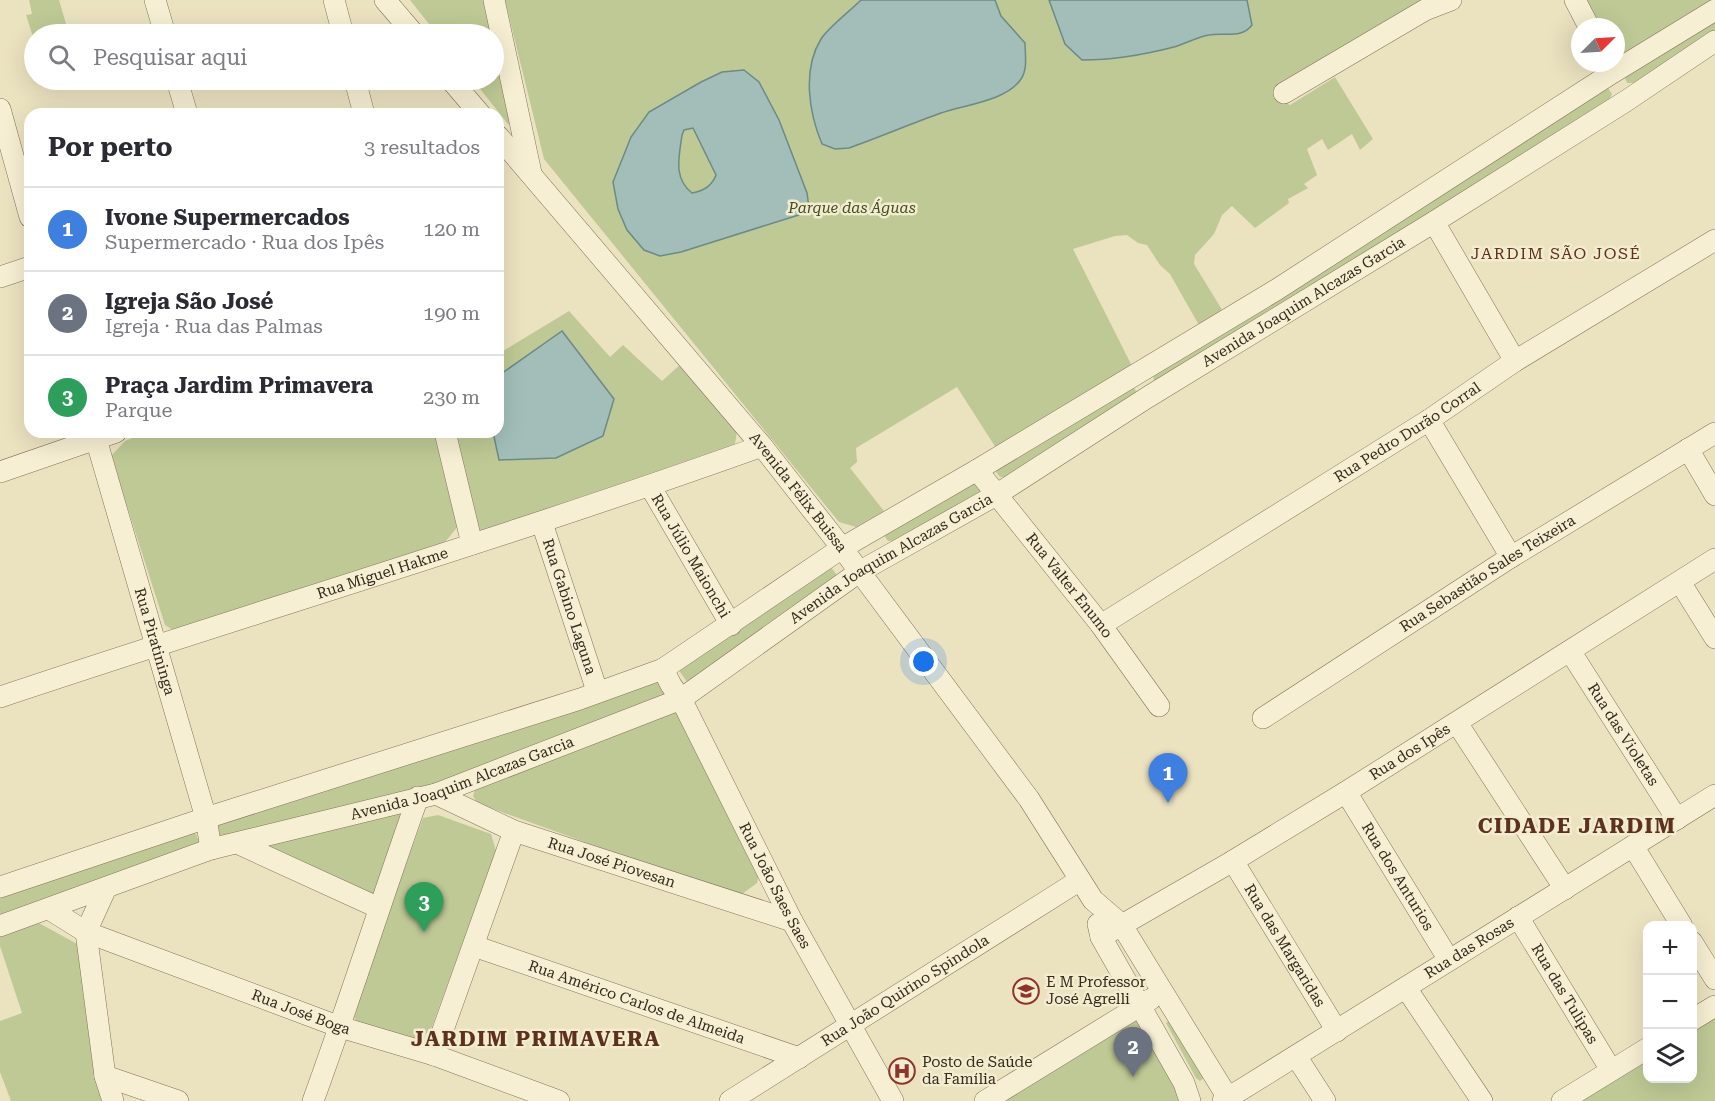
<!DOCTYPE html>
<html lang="pt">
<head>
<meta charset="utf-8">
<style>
  body { margin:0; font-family:"Roboto Serif",serif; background:#f7f7f7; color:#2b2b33 }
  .controls { position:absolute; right:18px; bottom:18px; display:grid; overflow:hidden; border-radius:12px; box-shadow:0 6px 24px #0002 }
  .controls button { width:54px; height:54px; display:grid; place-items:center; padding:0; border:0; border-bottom:2px solid #e1e1e2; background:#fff; color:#2b2b33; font:30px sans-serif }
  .compass { position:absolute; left:1571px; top:18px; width:54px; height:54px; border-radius:50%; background:#fff; box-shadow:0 6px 24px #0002; rotate:66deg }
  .you { position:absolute; left:924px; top:662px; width:21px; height:21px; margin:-15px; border:4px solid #fff; border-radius:50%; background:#1a73e8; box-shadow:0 0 0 9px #1a73e833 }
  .badge { display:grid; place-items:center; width:39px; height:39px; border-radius:50%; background:#8f342c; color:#fff; font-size:20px; font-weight:700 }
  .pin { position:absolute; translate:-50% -50px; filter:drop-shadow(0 2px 3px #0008) }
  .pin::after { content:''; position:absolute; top:32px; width:21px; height:18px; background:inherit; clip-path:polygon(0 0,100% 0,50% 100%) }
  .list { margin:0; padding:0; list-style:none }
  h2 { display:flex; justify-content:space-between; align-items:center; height:78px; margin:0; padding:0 24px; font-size:26px }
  h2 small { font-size:20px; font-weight:400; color:#7c7c81 }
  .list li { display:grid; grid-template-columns:39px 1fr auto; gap:18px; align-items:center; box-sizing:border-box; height:84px; padding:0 24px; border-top:2px solid #e1e1e2 }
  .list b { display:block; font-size:22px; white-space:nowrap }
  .list p { margin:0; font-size:20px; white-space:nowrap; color:#7c7c81 }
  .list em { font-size:20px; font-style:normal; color:#7c7c81 }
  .icon { flex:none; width:33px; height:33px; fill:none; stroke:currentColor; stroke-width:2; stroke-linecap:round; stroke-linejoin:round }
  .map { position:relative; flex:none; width:1715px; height:1101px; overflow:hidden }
  .search { position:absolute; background:#fff; box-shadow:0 6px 24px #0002; left:24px; top:24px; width:480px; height:66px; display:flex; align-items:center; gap:15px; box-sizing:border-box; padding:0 21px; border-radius:33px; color:#7c7c81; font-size:22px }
  .panel { position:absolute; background:#fff; box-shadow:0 6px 24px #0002; left:24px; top:108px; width:480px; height:330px; border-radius:18px }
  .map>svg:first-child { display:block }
  .green { fill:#bec995 }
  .water { fill:#a3beb8; stroke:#6b8b86; stroke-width:1.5; fill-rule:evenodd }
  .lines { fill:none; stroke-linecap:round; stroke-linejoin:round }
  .minor-casing { stroke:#837359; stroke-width:22 }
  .minor { stroke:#f7efd3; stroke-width:21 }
  .labels { text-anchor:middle; stroke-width:5; stroke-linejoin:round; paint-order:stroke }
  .park-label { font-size:15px; font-style:italic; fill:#404f24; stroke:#f3eccf }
  .street-label { font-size:15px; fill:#342a1d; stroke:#f3eccf }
  .poi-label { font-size:15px; fill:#342a1d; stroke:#f3eccf; text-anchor:start }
  .neighbourhood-label { font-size:16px; letter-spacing:1.5px; fill:#5e311e; stroke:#f3eccf }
  .district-label { font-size:21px; font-weight:bold; letter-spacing:1.5px; fill:#5e311e; stroke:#f3eccf }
</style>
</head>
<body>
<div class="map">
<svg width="1715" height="1101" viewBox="0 0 1715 1101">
  <rect width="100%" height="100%" fill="#ebe2c0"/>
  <g class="green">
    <path d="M29,0H59L69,34H34V40L26,15L32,14Z"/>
    <path d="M410,0H486L513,123L508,124L473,80H494V34H437Z"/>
    <path d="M505,0H1425L1282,101L1290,105L1335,77L1373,139L1360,150L1352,134L1328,150L1322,139L1307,149L1317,175L1304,184L1308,188L1288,199L1289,203L1255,228L1232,206L1222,215L1214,234L1195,255L1194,264L1224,313L1200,327L1170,274L1160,265L1147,245L1138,243L1127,235L1115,236L1073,249L1133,368L996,448L957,387L856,448L857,462L850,468L884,511L856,527L839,522L544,159Z"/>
    <path d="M1582,0H1715L1621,57L1616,56V27H1596Z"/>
    <path d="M1715,16V33L1636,83H1627L1624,75Z"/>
    <path d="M1608,88L1612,94L1608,102L1162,380H1154L1152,373Z"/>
    <path d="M569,311L610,357L623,345L662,381L682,363L737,431L735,444L643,480L480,532L473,526L452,432H493L500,460L563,331L498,376V354Z"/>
    <path d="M1130,388H1134L1138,394L1008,477H1000L996,472L999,467Z"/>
    <path d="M147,432H436L459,525L445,542L176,632L165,625L111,456L125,441Z"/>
    <path d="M971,482L979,483L982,489L978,494L896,541H888L884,535Z"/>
    <path d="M831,567L836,574L835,579L687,682L678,669Z"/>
    <path d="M652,680L662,684L666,692L662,699L417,791L219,837L216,825Z"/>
    <path d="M675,712L683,715L760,871L757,883L742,894L734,896L477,803L473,796L476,786Z"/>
    <path d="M405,811L377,893L370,895L272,849L269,845Z"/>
    <path d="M438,815L491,834L496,851L430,1032L414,1039L358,1023L351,1013L423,818Z"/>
    <path d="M192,832L196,834L200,844L0,917V894Z"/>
    <path d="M37,922L79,945L108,1101H11L0,1072V1021L22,1013L0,946V934Z"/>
    <path d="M1715,1016V1101H1580L1647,1059L1648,1078H1692L1693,1030Z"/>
    <path d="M1140,1018L1182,1101H1004Z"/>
    <path d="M1171,1019L1206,1076L1200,1081L1196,1078L1166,1023Z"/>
  </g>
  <g class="water">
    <path d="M861,0H995L1001,16L1025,43C1025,54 1028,69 1021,79C1007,101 963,105 941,113C910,124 880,137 849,148L835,149L822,144C809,113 802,70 821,39C828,28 851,10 861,0Z"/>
    <path d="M1049,0H1247L1252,25C1242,39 1224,32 1209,35C1197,37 1185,44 1174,47C1143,55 1113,60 1082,60L1065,44Z"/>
    <path d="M744,70L759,82L779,120L807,193L809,208L805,213L681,252L660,256L644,250L627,230L618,209L613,182L631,137L649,112L701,82L722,72ZM693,128L716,175C712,186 704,191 692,193C673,178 679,157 682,135L684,130Z"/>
    <path d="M562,331L614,399L603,436L556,458L499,460L493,432H498V376Z"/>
  </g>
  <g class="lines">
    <g class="minor-casing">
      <g id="minor">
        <path d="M155,0L165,34"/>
        <path d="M334,0L343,34"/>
        <path d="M385,0L414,34"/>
        <path d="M494,0L531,173"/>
        <path d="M1575,0L1589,27"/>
        <path d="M177,80L187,114"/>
        <path d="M355,80L364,114"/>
        <path d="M451,80L480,114"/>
        <path d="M1284,93L1425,10L1451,0"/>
        <path d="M0,109L30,217"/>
        <path id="s1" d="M498,136L762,446L842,548L1029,799L1093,900L1121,924L1228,1098"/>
        <path d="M1434,222L1515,361"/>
        <path d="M0,277L30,267"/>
        <path d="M1429,420L1511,557"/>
        <path id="s2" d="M94,432L206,818L211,849"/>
        <path d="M445,432L472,544"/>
        <path d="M1688,449L1715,495"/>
        <path id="s3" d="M977,470L1101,625L1159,706"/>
        <path d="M0,472L116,432"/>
        <path id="s4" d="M650,486L731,625"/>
        <path id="s5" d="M542,523L597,691"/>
        <path d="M1680,582L1715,638"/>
        <path id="s6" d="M1101,625L1429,420L1515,361L1715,240"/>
        <path id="s7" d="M1570,651L1677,819"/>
        <path id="s8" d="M663,669L671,685L681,699L792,921L893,1101"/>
        <path id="s9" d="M0,697C254,612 511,536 762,446"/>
        <path id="s10" d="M1263,718L1511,557L1715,433"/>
        <path d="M1457,723L1565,889"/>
        <path id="s11" d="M1346,792L1449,960"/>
        <path id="s12" d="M436,794L514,831L792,921"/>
        <path d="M239,844L379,908"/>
        <path d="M1633,846L1682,926"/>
        <path id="s13" d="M1233,861L1337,1031"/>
        <path d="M0,887L206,818L580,699L663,669L842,548L977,470L1276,290L1612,73L1715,10"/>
        <path d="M106,888L86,932L105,1076L113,1101"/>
        <path id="s14" d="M49,909L86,932L340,1027L434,1055L559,1101"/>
        <path id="s15" d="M1518,917L1611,1070"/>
        <path d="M1098,924L1101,937L1184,1083L1190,1101"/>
        <path id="s16" d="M0,926L211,849L436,794L681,699L859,572L996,495L1148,397L1434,222L1626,101L1715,41"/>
        <path id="s17" d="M1101,937L1233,861L1346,792L1715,559"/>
        <path d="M1692,942L1715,979"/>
        <path id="s18" d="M474,946L799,1058"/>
        <path d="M1406,988L1482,1101"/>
        <path d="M1692,1020L1715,1006"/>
        <path d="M434,1055L514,831"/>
        <path d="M1296,1056L1325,1101"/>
        <path d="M105,1076L178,1101"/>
        <path d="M313,1101C350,1000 382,898 418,797"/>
        <path id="s19" d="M730,1101L1080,880"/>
        <path d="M985,1101L1151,999"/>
        <path id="s20" d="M1223,1101L1715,795"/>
        <path d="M1562,1101L1648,1048"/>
      </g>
    </g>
    <use href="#minor" class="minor"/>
  </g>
  <defs>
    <g id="school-ring" transform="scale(1.35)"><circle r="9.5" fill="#f3eccf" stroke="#8f342c" stroke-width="1.5"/><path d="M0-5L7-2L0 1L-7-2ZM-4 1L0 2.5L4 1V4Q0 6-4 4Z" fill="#8f342c"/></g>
    <g id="hospital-ring" transform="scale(1.35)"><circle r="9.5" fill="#f3eccf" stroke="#8f342c" stroke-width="1.5"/><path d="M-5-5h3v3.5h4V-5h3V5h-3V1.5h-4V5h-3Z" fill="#8f342c"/></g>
  </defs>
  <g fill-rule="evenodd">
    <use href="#school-ring" x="1026" y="991"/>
    <use href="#hospital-ring" x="902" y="1071"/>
  </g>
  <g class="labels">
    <g class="park-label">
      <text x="852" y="213">Parque das Águas</text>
    </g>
    <g class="street-label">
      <text dy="5" stroke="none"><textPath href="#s16" startOffset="1458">Avenida Joaquim Alcazas Garcia</textPath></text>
      <text dy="5" stroke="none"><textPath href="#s6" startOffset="362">Rua Pedro Durão Corral</textPath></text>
      <text dy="5" stroke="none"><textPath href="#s1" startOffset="466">Avenida Félix Buissa</textPath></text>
      <text dy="5" stroke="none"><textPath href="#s4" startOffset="81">Rua Júlio Maionchi</textPath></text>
      <text dy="5" stroke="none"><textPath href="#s16" startOffset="972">Avenida Joaquim Alcazas Garcia</textPath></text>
      <text dy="5" stroke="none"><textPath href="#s9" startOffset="402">Rua Miguel Hakme</textPath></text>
      <text dy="5" stroke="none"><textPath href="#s10" startOffset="267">Rua Sebastião Sales Teixeira</textPath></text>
      <text dy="5" stroke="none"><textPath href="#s3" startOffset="148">Rua Valter Enumo</textPath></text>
      <text dy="5" stroke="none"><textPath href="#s5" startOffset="88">Rua Gabino Laguna</textPath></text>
      <text dy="5" stroke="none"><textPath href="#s2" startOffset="218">Rua Piratininga</textPath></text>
      <text dy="5" stroke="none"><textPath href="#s7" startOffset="99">Rua das Violetas</textPath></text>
      <text dy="5" stroke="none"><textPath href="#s17" startOffset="360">Rua dos Ipês</textPath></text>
      <text dy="5" stroke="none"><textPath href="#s16" startOffset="486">Avenida Joaquim Alcazas Garcia</textPath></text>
      <text dy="5" stroke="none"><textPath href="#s12" startOffset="189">Rua José Piovesan</textPath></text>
      <text dy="5" stroke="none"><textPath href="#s11" startOffset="99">Rua dos Anturios</textPath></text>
      <text dy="5" stroke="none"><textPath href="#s8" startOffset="244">Rua João Saes Saes</textPath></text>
      <text dy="5" stroke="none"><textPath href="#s13" startOffset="99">Rua das Margaridas</textPath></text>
      <text dy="5" stroke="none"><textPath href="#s20" startOffset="290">Rua das Rosas</textPath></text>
      <text dy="5" stroke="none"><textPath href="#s19" startOffset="207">Rua João Quirino Spindola</textPath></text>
      <text dy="5" stroke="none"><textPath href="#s15" startOffset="90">Rua das Tulipas</textPath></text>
      <text dy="5" stroke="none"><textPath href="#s18" startOffset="172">Rua Américo Carlos de Almeida</textPath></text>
      <text dy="5" stroke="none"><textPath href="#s14" startOffset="273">Rua José Boga</textPath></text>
    </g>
    <g class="poi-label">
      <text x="1046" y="987">E M Professor<tspan x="1046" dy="17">José Agrelli</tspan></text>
      <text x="922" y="1067">Posto de Saúde<tspan x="922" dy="17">da Família</tspan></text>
    </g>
    <g class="neighbourhood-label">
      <text x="1556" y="259">JARDIM SÃO JOSÉ</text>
    </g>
    <g class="district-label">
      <text x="1577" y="833">CIDADE JARDIM</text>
      <text x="536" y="1046">JARDIM PRIMAVERA</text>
    </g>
  </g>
</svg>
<div class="controls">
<button>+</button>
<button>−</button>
<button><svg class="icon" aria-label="layers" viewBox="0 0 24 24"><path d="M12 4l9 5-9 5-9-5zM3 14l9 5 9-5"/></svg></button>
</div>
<svg class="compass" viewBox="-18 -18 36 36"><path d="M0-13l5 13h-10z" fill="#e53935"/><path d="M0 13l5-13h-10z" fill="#7c7c81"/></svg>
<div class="you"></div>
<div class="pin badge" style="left:1168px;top:803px;background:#3f7fe0">1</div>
<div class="pin badge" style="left:1133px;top:1077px;background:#6b7280">2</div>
<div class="pin badge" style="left:424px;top:932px;background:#2e9e5b">3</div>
<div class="search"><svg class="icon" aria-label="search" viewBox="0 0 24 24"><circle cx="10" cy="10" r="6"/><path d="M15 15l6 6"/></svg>Pesquisar aqui</div>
<section class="panel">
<h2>Por perto<small>3 resultados</small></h2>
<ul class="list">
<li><span class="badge" style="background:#3f7fe0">1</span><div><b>Ivone Supermercados</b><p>Supermercado · Rua dos Ipês</p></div><em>120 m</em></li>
<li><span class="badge" style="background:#6b7280">2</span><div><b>Igreja São José</b><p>Igreja · Rua das Palmas</p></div><em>190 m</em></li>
<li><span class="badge" style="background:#2e9e5b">3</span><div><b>Praça Jardim Primavera</b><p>Parque</p></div><em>230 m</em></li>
</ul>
</section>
</div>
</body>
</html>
